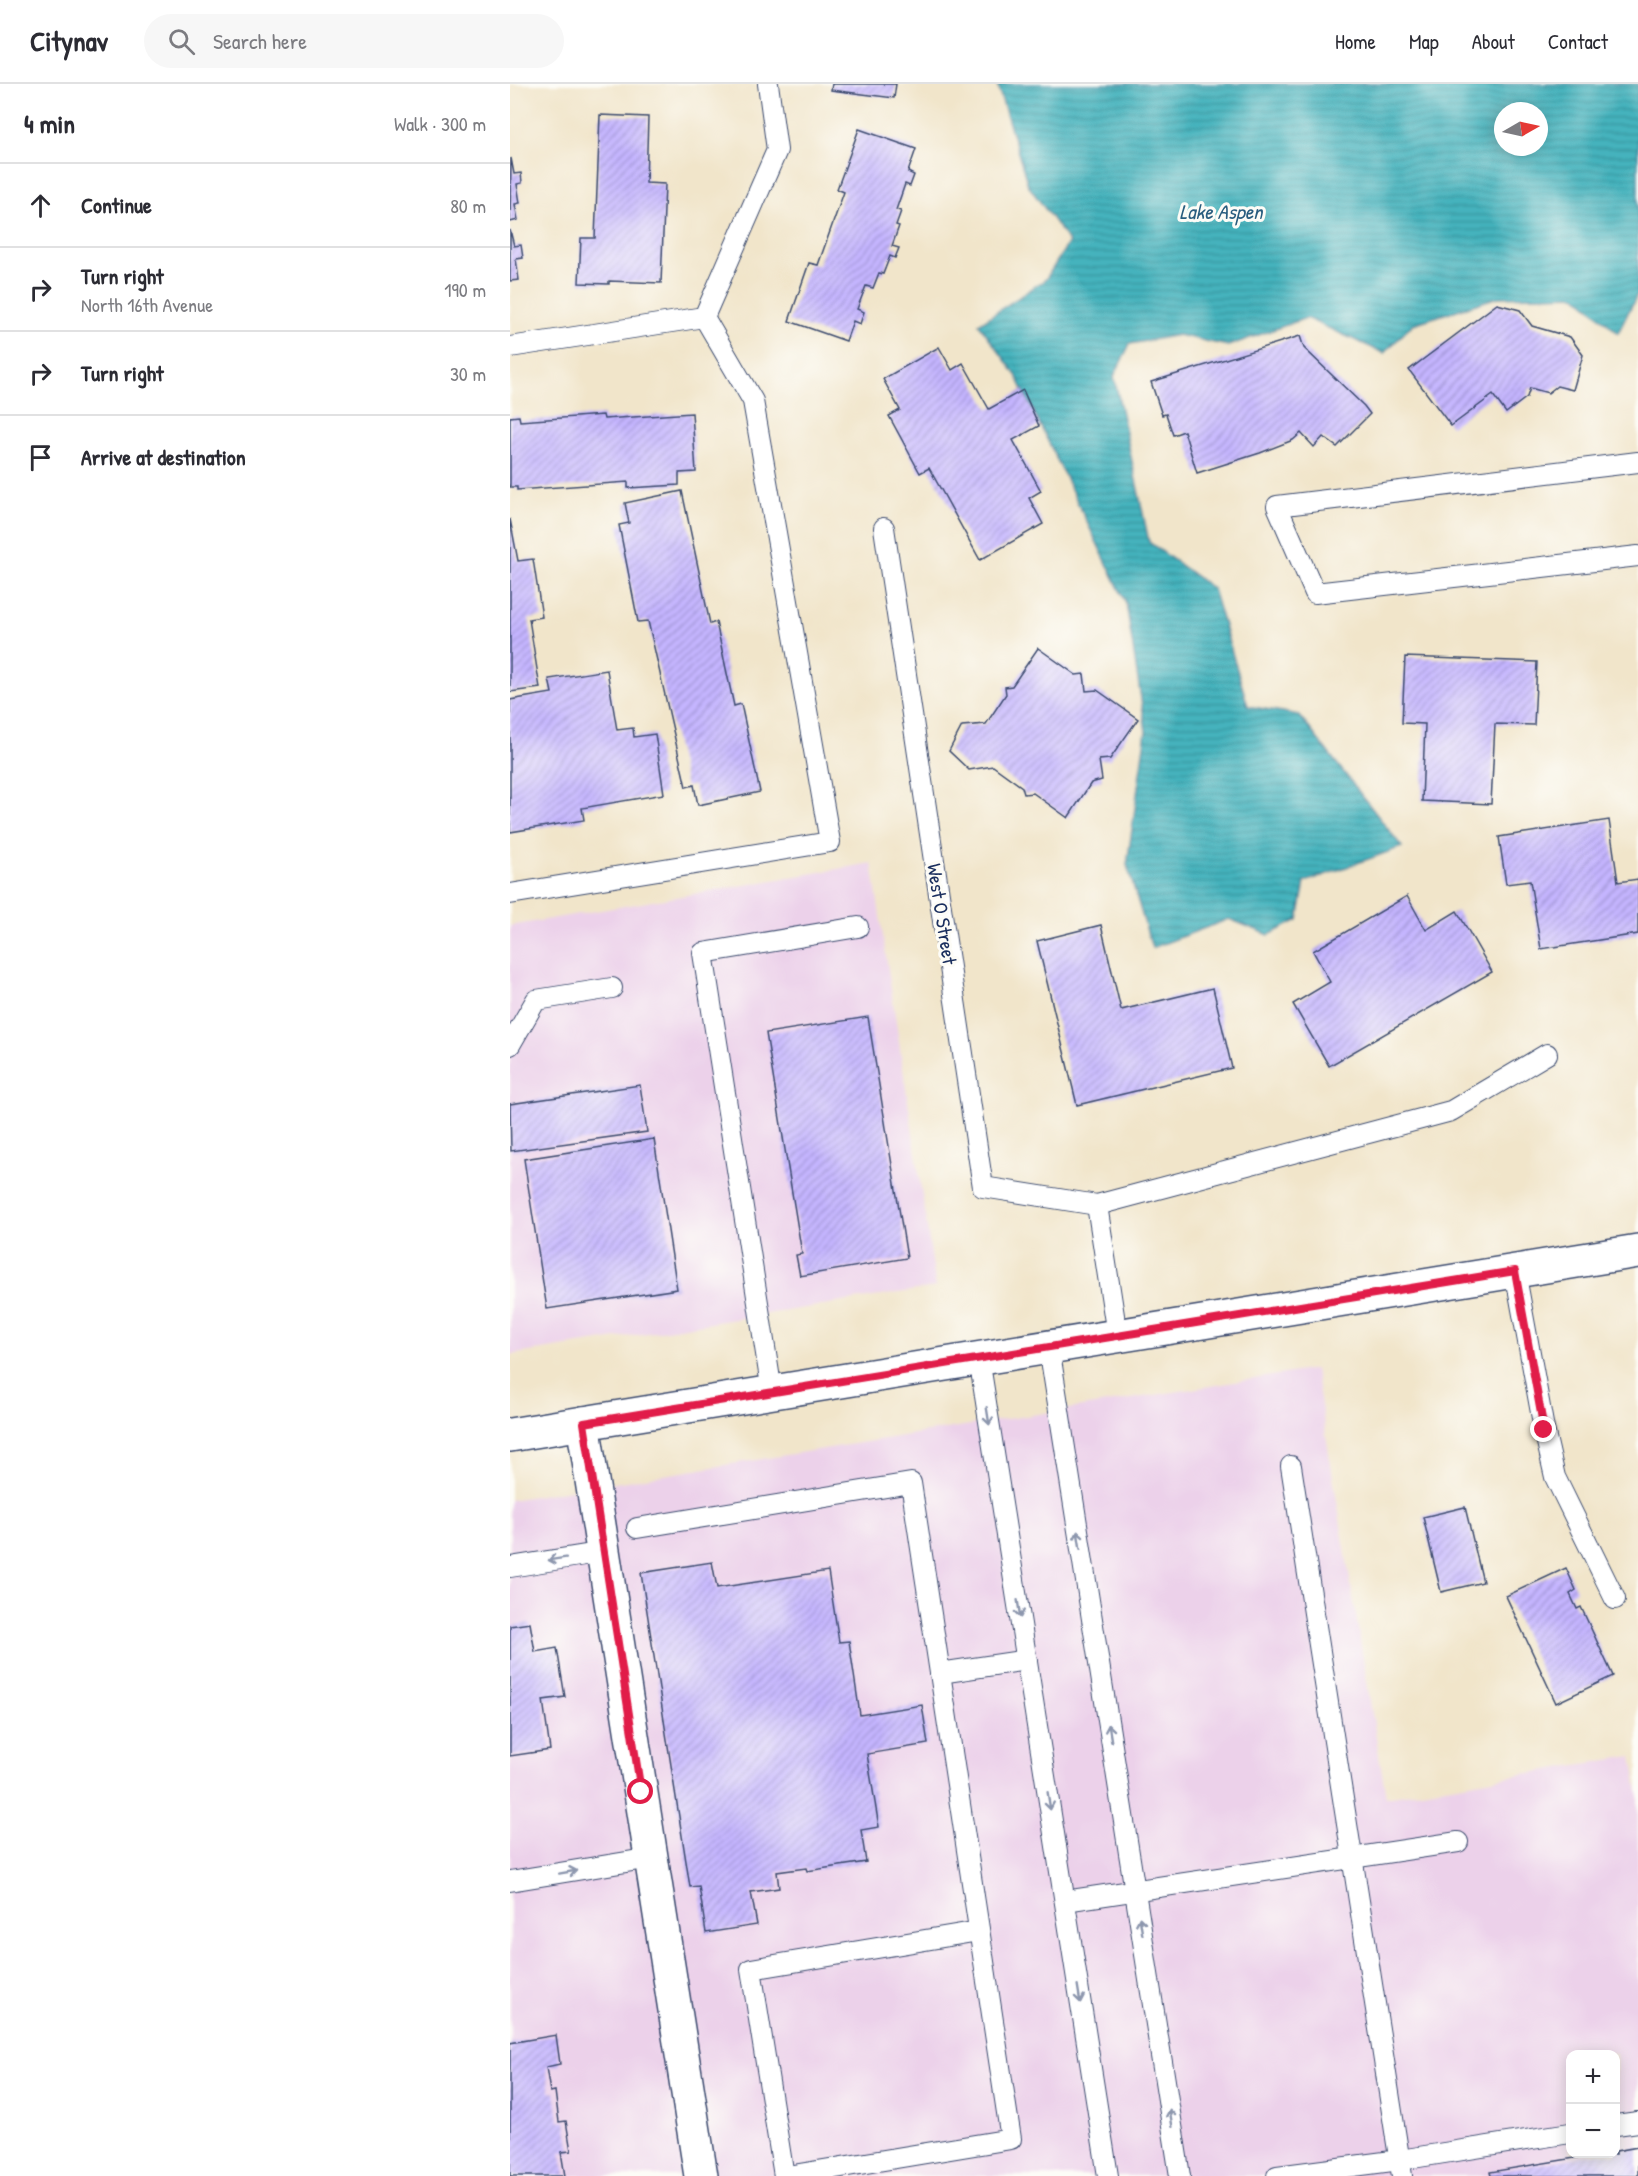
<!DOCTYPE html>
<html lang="en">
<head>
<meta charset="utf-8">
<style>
  body { margin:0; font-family:"Patrick Hand",sans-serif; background:#f7f7f7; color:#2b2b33 }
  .controls { position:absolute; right:18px; bottom:18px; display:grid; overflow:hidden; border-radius:12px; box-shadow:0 3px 15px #0003 }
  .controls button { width:54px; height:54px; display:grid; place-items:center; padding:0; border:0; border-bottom:2px solid #e1e1e2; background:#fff; color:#2b2b33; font:30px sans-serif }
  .compass { position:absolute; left:984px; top:18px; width:54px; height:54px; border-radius:50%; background:#fff; box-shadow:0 3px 15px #0003; rotate:81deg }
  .stop { position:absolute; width:18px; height:18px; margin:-14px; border:4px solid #e11d48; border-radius:50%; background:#fff }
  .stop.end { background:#e11d48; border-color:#fff; box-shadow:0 2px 6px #0008 }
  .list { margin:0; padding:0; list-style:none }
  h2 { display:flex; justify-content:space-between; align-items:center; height:78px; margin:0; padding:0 24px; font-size:26px }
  h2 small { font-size:20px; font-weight:400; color:#7c7c81 }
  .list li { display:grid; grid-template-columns:39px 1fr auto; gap:18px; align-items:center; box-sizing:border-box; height:84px; padding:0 24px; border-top:2px solid #e1e1e2 }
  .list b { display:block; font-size:22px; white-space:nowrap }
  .list p { margin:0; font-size:20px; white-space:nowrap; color:#7c7c81 }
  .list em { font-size:20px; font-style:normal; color:#7c7c81 }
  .icon { flex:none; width:33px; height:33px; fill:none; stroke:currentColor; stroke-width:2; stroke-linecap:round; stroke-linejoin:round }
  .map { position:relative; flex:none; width:1128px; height:2092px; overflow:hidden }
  header { display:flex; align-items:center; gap:36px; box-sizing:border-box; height:84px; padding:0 30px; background:#fff; border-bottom:2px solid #e1e1e2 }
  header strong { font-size:28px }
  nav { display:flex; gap:33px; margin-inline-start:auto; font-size:21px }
  .search { width:420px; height:54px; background:#f7f7f7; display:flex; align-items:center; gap:15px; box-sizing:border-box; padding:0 21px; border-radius:33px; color:#7c7c81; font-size:22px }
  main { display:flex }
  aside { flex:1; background:#fff }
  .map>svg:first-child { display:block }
  .built { fill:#ecd1ea; fill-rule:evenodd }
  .water { fill:url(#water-rules); stroke:#30718e; stroke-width:1.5; fill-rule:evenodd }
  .building { fill:url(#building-hatch) }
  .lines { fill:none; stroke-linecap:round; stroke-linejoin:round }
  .lane-casing { stroke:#3b4a6e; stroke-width:22 }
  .street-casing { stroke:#3b4a6e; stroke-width:36 }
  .primary-casing { stroke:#3b4a6e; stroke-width:36 }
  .lane { stroke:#fff; stroke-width:20 }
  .street { stroke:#fff; stroke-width:33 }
  .primary { stroke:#fff; stroke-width:33 }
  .oneway { stroke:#8d97ae }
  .route { stroke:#e11d48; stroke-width:8 }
  .labels { text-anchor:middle; stroke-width:6; stroke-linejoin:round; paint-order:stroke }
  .street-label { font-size:20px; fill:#1b2f5e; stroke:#fdfcf7 }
  .water-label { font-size:21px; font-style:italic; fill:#295d7f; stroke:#fdfcf7 }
</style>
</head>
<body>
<header>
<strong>Citynav</strong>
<div class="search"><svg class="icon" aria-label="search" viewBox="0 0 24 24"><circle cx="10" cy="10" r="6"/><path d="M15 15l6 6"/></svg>Search here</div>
<nav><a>Home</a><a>Map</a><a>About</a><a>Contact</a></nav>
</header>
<main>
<aside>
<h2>4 min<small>Walk · 300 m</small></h2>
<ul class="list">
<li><svg class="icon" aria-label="ahead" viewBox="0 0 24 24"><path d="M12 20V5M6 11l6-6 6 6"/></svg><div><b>Continue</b></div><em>80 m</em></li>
<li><svg class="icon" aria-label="right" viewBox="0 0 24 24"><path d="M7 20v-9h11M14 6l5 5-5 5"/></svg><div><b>Turn right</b><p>North 16th Avenue</p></div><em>190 m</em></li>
<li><svg class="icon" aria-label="right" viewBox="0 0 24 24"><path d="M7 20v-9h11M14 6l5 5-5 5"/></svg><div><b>Turn right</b></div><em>30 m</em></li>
<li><svg class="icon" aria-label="arrive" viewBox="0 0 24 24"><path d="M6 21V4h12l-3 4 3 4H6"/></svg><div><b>Arrive at destination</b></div></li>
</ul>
</aside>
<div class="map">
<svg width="1128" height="2092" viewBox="0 0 1128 2092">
  <defs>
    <pattern id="water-rules" width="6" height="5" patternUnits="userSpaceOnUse" patternTransform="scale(1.5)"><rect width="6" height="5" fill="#44b3bd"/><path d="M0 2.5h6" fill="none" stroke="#38929d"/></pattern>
    <pattern id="building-hatch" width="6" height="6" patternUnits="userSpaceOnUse" patternTransform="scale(1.5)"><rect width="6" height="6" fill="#c5b5ff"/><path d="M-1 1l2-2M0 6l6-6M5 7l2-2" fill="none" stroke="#9f94d2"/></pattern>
  </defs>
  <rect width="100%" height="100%" fill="#fdfcf7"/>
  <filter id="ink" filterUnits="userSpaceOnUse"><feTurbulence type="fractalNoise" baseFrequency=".0167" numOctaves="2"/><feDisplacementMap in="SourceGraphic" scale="12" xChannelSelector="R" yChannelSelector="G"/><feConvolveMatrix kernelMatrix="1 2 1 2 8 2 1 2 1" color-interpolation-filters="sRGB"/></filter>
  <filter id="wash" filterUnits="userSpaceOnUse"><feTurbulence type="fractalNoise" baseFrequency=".008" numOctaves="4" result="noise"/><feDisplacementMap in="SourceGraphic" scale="24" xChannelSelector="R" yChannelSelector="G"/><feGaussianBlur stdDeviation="1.35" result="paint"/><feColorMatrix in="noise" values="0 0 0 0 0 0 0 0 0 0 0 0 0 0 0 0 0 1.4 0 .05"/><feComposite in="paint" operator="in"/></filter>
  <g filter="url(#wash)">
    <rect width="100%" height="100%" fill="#f1e5ca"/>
    <g class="built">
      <path d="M362,779L426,1203L0,1271V842Z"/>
      <path d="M805,1285L876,1713L1122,1672L1128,1708V2092H0V1416ZM1060,1970H1106V2070H1060Z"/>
    </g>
    <path class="water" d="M487,0H1128V209L1108,249L1066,211L988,213L903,240L874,269L796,234L718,262L668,251L620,260L604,292L639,458L703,505L738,622L789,631L892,763L795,798L788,836L759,851L719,835L642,864L617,781L636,647L616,519L506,291L469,240L536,195L559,158L518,101ZM993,27H1029V63H993Z"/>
    <g id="blocks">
      <g class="building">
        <path d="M322,0H386L384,14L321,6Z"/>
        <path d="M90,31L138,33L136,99L155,100L151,199L99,197V200L69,199L71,154H85Z"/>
        <path d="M349,45L406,65L398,88L404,91L400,102L395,100L386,126L391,127L386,141L389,142L382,162L389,164L385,174L380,172L373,190L369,189L363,204L356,202L347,225L354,228L350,240L343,237L336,257L279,237L299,179L308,181L334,108L327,105Z"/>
        <path d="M1,74L4,90L11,89L12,99L7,100L10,119L5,120L8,136L0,138Z"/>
        <path d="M0,146L4,162L11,161L13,174L6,175L9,196L0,197Z"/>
        <path d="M987,220L1010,226L1022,242L1060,253L1073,271L1063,306L1047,302L1038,309L1020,304L1017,313L996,329L983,311L941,342L899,286Z"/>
        <path d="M790,252L794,264L854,322L860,330L827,363L813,353L804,363L791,349L783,356L750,369L687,389L674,347L663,351L656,330L652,331L641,298Z"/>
        <path d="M429,263L442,286L453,279L479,325L513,306L529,342L503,356L531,407L519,414L533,440L470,476L419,384L410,389L379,332L390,326L373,295Z"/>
        <path d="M182,329L186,388L169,389V401L118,404V398L7,406V403H0V333L9,332L10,337L93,331L94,335Z"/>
        <path d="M172,407L200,540L206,538L224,622L231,620L250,708L188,721L184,701L176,703L138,537L128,538L109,441L119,439L115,419Z"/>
        <path d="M0,435L8,477L23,475L32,533L19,535L30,604L0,608Z"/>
        <path d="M528,564L566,591L574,590L576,607L587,606L628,635L600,675L589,676L592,696L581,699L558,734L523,709L514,710L512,703L483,682L459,686L439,667L452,642L476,640L496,610L495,603L502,602Z"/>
        <path d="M895,573L1027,578L1024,641L985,640L981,720L912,717L915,640L892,639Z"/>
        <path d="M97,586L107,646L123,644L124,653L145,650L154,710L72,724L74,736L0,748V616L42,609L39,595Z"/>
        <path d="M1099,736L1108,798L1128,795V850L1031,865L1020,797L996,800L989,753Z"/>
        <path d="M897,812L916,846L947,827L982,888L819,982L783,920L820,898L803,867Z"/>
        <path d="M591,841L611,926L703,904L722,984L567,1021L527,857Z"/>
        <path d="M358,933L397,1174L290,1192L286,1171L292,1170L256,949Z"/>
        <path d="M130,1001L137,1048L1,1067L0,1020Z"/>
        <path d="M144,1055L167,1205L37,1225L14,1075Z"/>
        <path d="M955,1423L973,1498L931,1508L913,1433Z"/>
        <path d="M202,1478L207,1504L318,1487L329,1558L339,1557L350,1631L412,1621L418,1660L357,1670L369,1743L351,1746L356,1778L297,1787L296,1784L267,1788L269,1804L241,1808L247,1841L196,1849L189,1802L180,1803L131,1489Z"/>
        <path d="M1056,1484L1066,1506L1060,1510L1067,1525L1071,1523L1103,1592L1046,1619L996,1512Z"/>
        <path d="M20,1539L25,1568L47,1564L55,1613L33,1616L40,1666L0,1672V1542Z"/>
        <path d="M46,1951L50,1980L36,1983L40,2008L45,2007L49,2038L56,2037L61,2067L51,2068L55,2092H0V1959Z"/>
        <path d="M1128,2063V2092H981L980,2088L1089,2070H1106V2067Z"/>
      </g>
    </g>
  </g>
  <g filter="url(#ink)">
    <use href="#blocks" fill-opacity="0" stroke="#3b4a6e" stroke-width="1.5"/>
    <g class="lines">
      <g class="lane-casing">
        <g id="lane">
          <path d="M0,263L194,233L267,66L258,0"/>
          <path d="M1128,378L767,422L805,509L1128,472"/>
          <path d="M374,444L473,1103L587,1121L941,1027L1037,970"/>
          <path d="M0,810L320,758L243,317L194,233"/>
          <path d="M0,961L26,916L102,904"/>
          <path d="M587,1121L607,1251"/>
          <path d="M1005,1187L1034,1345L1045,1393L1105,1515"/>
          <path d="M539,1263L670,2092"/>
          <path d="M469,1274L598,2092"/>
          <path d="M262,1308L193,869L348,843"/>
          <path d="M781,1382L892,2092"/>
          <path d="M127,1444L401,1399L430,1589L517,1576"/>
          <path d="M0,1483L94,1468"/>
          <path d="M0,1797L141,1774"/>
          <path d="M555,1817L948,1758"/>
          <path d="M1106,2041L1128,2038"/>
          <path d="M274,2092L241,1885L469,1847"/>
          <path d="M277,2092L501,2055L430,1589"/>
          <path d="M767,2092L890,2076L1060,2049"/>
        </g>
      </g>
      <g class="street-casing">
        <path id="street" d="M73,1339L191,2092"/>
      </g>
      <g class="primary-casing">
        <path id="primary" d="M0,1351L1128,1167"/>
      </g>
      <use href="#lane" class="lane"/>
      <use href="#street" class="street"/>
      <use href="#primary" class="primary"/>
    </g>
    <defs><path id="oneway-shaft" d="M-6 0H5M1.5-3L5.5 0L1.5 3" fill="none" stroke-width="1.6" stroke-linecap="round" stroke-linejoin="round" transform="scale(1.5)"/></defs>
    <g class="oneway">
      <use href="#oneway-shaft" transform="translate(478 1332) rotate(81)"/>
      <use href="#oneway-shaft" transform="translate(569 1456) rotate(-99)"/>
      <use href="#oneway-shaft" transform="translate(47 1475) rotate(171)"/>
      <use href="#oneway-shaft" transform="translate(509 1525) rotate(81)"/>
      <use href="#oneway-shaft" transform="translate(600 1649) rotate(-99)"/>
      <use href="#oneway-shaft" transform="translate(539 1717) rotate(81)"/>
      <use href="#oneway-shaft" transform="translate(58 1788) rotate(-10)"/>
      <use href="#oneway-shaft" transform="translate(631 1842) rotate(-99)"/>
      <use href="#oneway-shaft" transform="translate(569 1910) rotate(81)"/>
      <use href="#oneway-shaft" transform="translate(661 2034) rotate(-99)"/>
    </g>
  </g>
  <g class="lines" filter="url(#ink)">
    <path class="route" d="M131,1708L74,1339L1005,1187L1034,1346"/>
  </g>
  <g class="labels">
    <g class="street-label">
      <text transform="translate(432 830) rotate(81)" y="7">West O Street</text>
    </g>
    <g class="water-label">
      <text x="711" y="135">Lake Aspen</text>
    </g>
  </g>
</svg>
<div class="controls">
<button>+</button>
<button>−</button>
</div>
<svg class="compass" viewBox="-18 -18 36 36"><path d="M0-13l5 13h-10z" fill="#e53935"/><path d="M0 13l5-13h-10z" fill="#7c7c81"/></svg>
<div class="stop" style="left:131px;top:1708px"></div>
<div class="stop end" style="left:1034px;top:1346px"></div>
</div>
</main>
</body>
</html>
